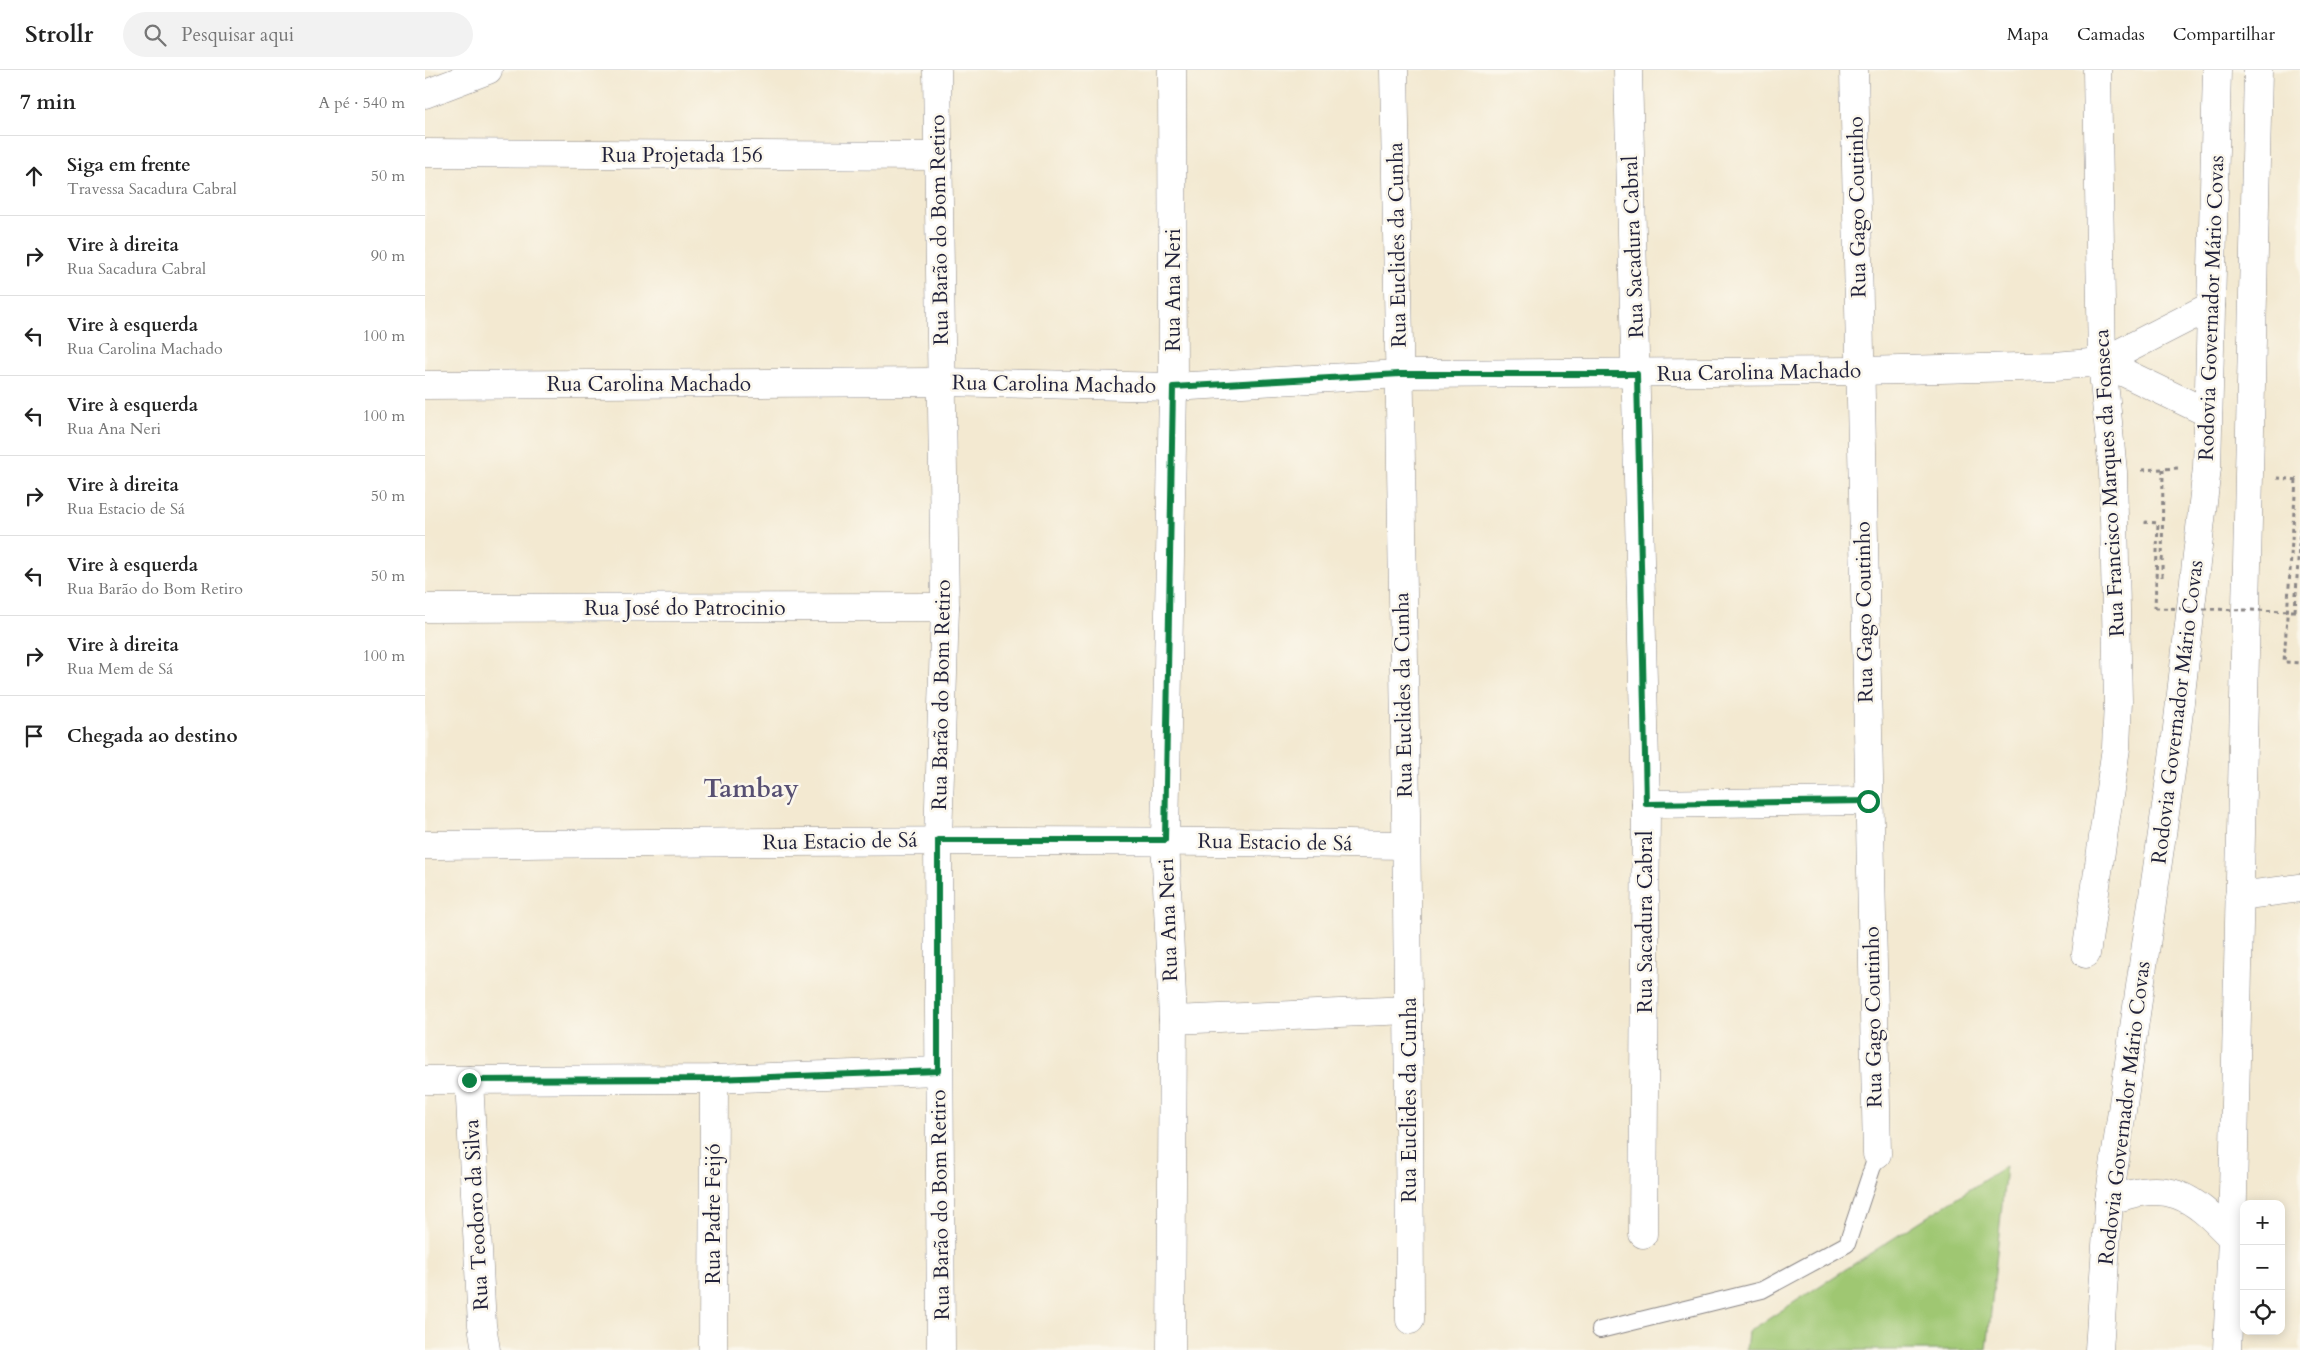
<!DOCTYPE html>
<html lang="pt">
<head>
<meta charset="utf-8">
<style>
  body { margin:0; font-family:Cardo,serif; background:#f2f2f2; color:#222 }
  .controls { position:absolute; right:15px; bottom:15px; display:grid; overflow:hidden; border-radius:10px; box-shadow:0 2px 12px #0003 }
  .controls button { width:45px; height:45px; display:grid; place-items:center; padding:0; border:0; border-bottom:1px solid #e0e0e0; background:#fff; color:#222; font:25px sans-serif }
  .stop { position:absolute; width:15px; height:15px; margin:-11px; border:4px solid #0b8043; border-radius:50%; background:#fff }
  .stop.end { background:#0b8043; border-color:#fff; box-shadow:0 1px 5px #0008 }
  .list { margin:0; padding:0; list-style:none }
  h2 { display:flex; justify-content:space-between; align-items:center; height:65px; margin:0; padding:0 20px; font-size:21px }
  h2 small { font-size:16px; font-weight:400; color:#767676 }
  .list li { display:grid; grid-template-columns:32px 1fr auto; gap:15px; align-items:center; box-sizing:border-box; height:80px; padding:0 20px; border-top:1px solid #e0e0e0 }
  .list b { display:block; font-size:19px; white-space:nowrap }
  .list p { margin:0; font-size:16px; white-space:nowrap; color:#767676 }
  .list em { font-size:16px; font-style:normal; color:#767676 }
  .icon { flex:none; width:28px; height:28px; fill:none; stroke:currentColor; stroke-width:2; stroke-linecap:round; stroke-linejoin:round }
  .map { position:relative; flex:none; width:1875px; height:1280px; overflow:hidden }
  header { display:flex; align-items:center; gap:30px; box-sizing:border-box; height:70px; padding:0 25px; background:#fff; border-bottom:1px solid #e0e0e0 }
  header strong { font-size:24px }
  nav { display:flex; gap:28px; margin-inline-start:auto; font-size:18px }
  .search { width:350px; height:45px; background:#f2f2f2; display:flex; align-items:center; gap:12px; box-sizing:border-box; padding:0 18px; border-radius:28px; color:#767676; font-size:19px }
  main { display:flex }
  aside { flex:1; background:#fff }
  .map>svg:first-child { display:block }
  .green { fill:#9fc772; stroke:#607456 }
  .lines { fill:none; stroke-linecap:round; stroke-linejoin:round }
  .lane-casing { stroke:#8a8686; stroke-width:18 }
  .street-casing { stroke:#8a8686; stroke-width:29 }
  .secondary-casing { stroke:#8a8686; stroke-width:29 }
  .highway-casing { stroke:#8a8686; stroke-width:29 }
  .path { stroke:#8a8686; stroke-width:3; stroke-dasharray:4 4; stroke-linecap:butt }
  .lane { stroke:#fff; stroke-width:16 }
  .street { stroke:#fff; stroke-width:28 }
  .secondary { stroke:#fff; stroke-width:28 }
  .highway { stroke:#fff; stroke-width:28 }
  .path-bridge { stroke:#8a8686; stroke-width:3; stroke-dasharray:4 4; stroke-linecap:butt }
  .route { stroke:#0b8043; stroke-width:6 }
  .labels { text-anchor:middle; stroke-width:5; stroke-linejoin:round; paint-order:stroke }
  .street-label { font-size:21px; fill:#22223b; stroke:#fbf7ec }
  .district-label { font-size:26px; font-weight:bold; fill:#575073; stroke:#fbf7ec }
</style>
</head>
<body>
<header>
<strong>Strollr</strong>
<div class="search"><svg class="icon" aria-label="search" viewBox="0 0 24 24"><circle cx="10" cy="10" r="6"/><path d="M15 15l6 6"/></svg>Pesquisar aqui</div>
<nav><a>Mapa</a><a>Camadas</a><a>Compartilhar</a></nav>
</header>
<main>
<aside>
<h2>7 min<small>A pé · 540 m</small></h2>
<ul class="list">
<li><svg class="icon" aria-label="ahead" viewBox="0 0 24 24"><path d="M12 20V5M6 11l6-6 6 6"/></svg><div><b>Siga em frente</b><p>Travessa Sacadura Cabral</p></div><em>50 m</em></li>
<li><svg class="icon" aria-label="right" viewBox="0 0 24 24"><path d="M7 20v-9h11M14 6l5 5-5 5"/></svg><div><b>Vire à direita</b><p>Rua Sacadura Cabral</p></div><em>90 m</em></li>
<li><svg class="icon" aria-label="left" viewBox="0 0 24 24"><path d="M17 20v-9H6M10 6l-5 5 5 5"/></svg><div><b>Vire à esquerda</b><p>Rua Carolina Machado</p></div><em>100 m</em></li>
<li><svg class="icon" aria-label="left" viewBox="0 0 24 24"><path d="M17 20v-9H6M10 6l-5 5 5 5"/></svg><div><b>Vire à esquerda</b><p>Rua Ana Neri</p></div><em>100 m</em></li>
<li><svg class="icon" aria-label="right" viewBox="0 0 24 24"><path d="M7 20v-9h11M14 6l5 5-5 5"/></svg><div><b>Vire à direita</b><p>Rua Estacio de Sá</p></div><em>50 m</em></li>
<li><svg class="icon" aria-label="left" viewBox="0 0 24 24"><path d="M17 20v-9H6M10 6l-5 5 5 5"/></svg><div><b>Vire à esquerda</b><p>Rua Barão do Bom Retiro</p></div><em>50 m</em></li>
<li><svg class="icon" aria-label="right" viewBox="0 0 24 24"><path d="M7 20v-9h11M14 6l5 5-5 5"/></svg><div><b>Vire à direita</b><p>Rua Mem de Sá</p></div><em>100 m</em></li>
<li><svg class="icon" aria-label="arrive" viewBox="0 0 24 24"><path d="M6 21V4h12l-3 4 3 4H6"/></svg><div><b>Chegada ao destino</b></div></li>
</ul>
</aside>
<div class="map">
<svg width="1875" height="1280" viewBox="0 0 1875 1280">
  <rect width="100%" height="100%" fill="#fbf7ec"/>
  <filter id="ink" filterUnits="userSpaceOnUse"><feTurbulence type="fractalNoise" baseFrequency=".02" numOctaves="2"/><feDisplacementMap in="SourceGraphic" scale="10" xChannelSelector="R" yChannelSelector="G"/><feConvolveMatrix kernelMatrix="1 2 1 2 8 2 1 2 1" color-interpolation-filters="sRGB"/></filter>
  <filter id="wash" filterUnits="userSpaceOnUse"><feTurbulence type="fractalNoise" baseFrequency=".0096" numOctaves="4" result="noise"/><feDisplacementMap in="SourceGraphic" scale="20" xChannelSelector="R" yChannelSelector="G"/><feGaussianBlur stdDeviation="1.12" result="paint"/><feColorMatrix in="noise" values="0 0 0 0 0 0 0 0 0 0 0 0 0 0 0 0 0 1.4 0 .05"/><feComposite in="paint" operator="in"/></filter>
  <g filter="url(#wash)">
    <rect width="100%" height="100%" fill="#f3e9d1"/>
    <path class="green" d="M1581,1096L1562,1280H1321L1323,1262Z"/>
  </g>
  <g filter="url(#ink)">
    <g class="lines">
      <g class="lane-casing">
        <path id="lane" d="M1175,1260L1337,1220L1422,1174L1452,1084"/>
      </g>
      <g class="street-casing">
        <g id="street">
          <path d="M512,0L520,537L513,770L516,1280"/>
          <path d="M969,0C977,417 984,833 985,1250"/>
          <path d="M1203,0L1221,734L1218,1164"/>
          <path d="M1429,0L1452,1084"/>
          <path d="M0,24L63,0"/>
          <path d="M0,83L513,86"/>
          <path d="M0,315L516,312L748,317L975,304L1435,301L1630,296L1677,292L1688,402L1693,631L1691,678L1661,884"/>
          <path d="M0,538L520,537"/>
          <path d="M1221,734L1443,731"/>
          <path d="M0,775C327,772 653,768 980,775"/>
          <path d="M1814,826L1875,818"/>
          <path d="M748,950L984,940"/>
          <path d="M0,1010L289,1009L513,1001"/>
          <path d="M44,1010L57,1255L61,1280"/>
          <path d="M288,1280L289,1009"/>
          <path d="M746,1280L748,950L740,770L748,317L747,0"/>
        </g>
      </g>
      <g class="secondary-casing">
        <g id="secondary">
          <path d="M1672,0L1677,292"/>
          <path d="M1677,292L1786,236"/>
          <path d="M1677,292L1783,343"/>
        </g>
      </g>
      <g class="highway-casing">
        <g id="highway">
          <path d="M1684,1131C1743,1109 1766,1124 1807,1168"/>
          <path d="M1674,1280L1684,1131L1751,667L1782,398L1792,0"/>
          <path d="M1802,1280L1807,1168L1833,0"/>
        </g>
      </g>
      <g class="path">
        <path d="M1717,400L1754,398"/>
        <path d="M1852,408L1875,410"/>
        <path d="M1871,410L1859,592L1875,593"/>
        <path d="M1721,454V452L1733,453L1730,538"/>
        <path d="M1737,507L1738,398"/>
        <path d="M1870,541L1875,458"/>
      </g>
      <use href="#lane" class="lane"/>
      <use href="#street" class="street"/>
      <use href="#secondary" class="secondary"/>
      <use href="#highway" class="highway"/>
      <path class="path-bridge" d="M1730,538L1870,541"/>
    </g>
  </g>
  <g class="lines" filter="url(#ink)">
    <path class="route" d="M44,1010L289,1009L513,1001V770H740L748,317L975,304H1212L1221,734L1443,731"/>
  </g>
  <g class="labels">
    <g class="street-label">
      <text x="257" y="92">Rua Projetada 156</text>
      <text transform="translate(1432 137) rotate(-91)" y="7">Rua Gago Coutinho</text>
      <text transform="translate(514 160) rotate(-91)" y="7">Rua Barão do Bom Retiro</text>
      <text transform="translate(972 175) rotate(-91)" y="7">Rua Euclides da Cunha</text>
      <text transform="translate(1208 177) rotate(-92)" y="7">Rua Sacadura Cabral</text>
      <text transform="translate(748 220) rotate(-90)" y="7">Rua Ana Neri</text>
      <text transform="translate(1786 238) rotate(-88)" y="7">Rodovia Governador Mário Covas</text>
      <text transform="translate(1334 302) rotate(-1)" y="7">Rua Carolina Machado</text>
      <text x="224" y="321">Rua Carolina Machado</text>
      <text transform="translate(629 314) rotate(1)" y="7">Rua Carolina Machado</text>
      <text transform="translate(1684 413) rotate(-93)" y="7">Rua Francisco Marques da Fonseca</text>
      <text x="260" y="545">Rua José do Patrocinio</text>
      <text transform="translate(1439 542) rotate(-91)" y="7">Rua Gago Coutinho</text>
      <text transform="translate(516 625) rotate(-89)" y="7">Rua Barão do Bom Retiro</text>
      <text transform="translate(978 625) rotate(-91)" y="7">Rua Euclides da Cunha</text>
      <text transform="translate(1752 642) rotate(-83)" y="7">Rodovia Governador Mário Covas</text>
      <text transform="translate(415 771) rotate(-1)" y="7">Rua Estacio de Sá</text>
      <text transform="translate(850 772) rotate(1)" y="7">Rua Estacio de Sá</text>
      <text transform="translate(743 850) rotate(-92)" y="7">Rua Ana Neri</text>
      <text transform="translate(1220 852) rotate(-90)" y="7">Rua Sacadura Cabral</text>
      <text transform="translate(1448 947) rotate(-91)" y="7">Rua Gago Coutinho</text>
      <text transform="translate(984 1030) rotate(-90)" y="7">Rua Euclides da Cunha</text>
      <text transform="translate(1699 1043) rotate(-83)" y="7">Rodovia Governador Mário Covas</text>
      <text transform="translate(515 1135) rotate(-91)" y="7">Rua Barão do Bom Retiro</text>
      <text transform="translate(288 1144) rotate(-90)" y="7">Rua Padre Feijó</text>
      <text transform="translate(51 1145) rotate(-93)" y="7">Rua Teodoro da Silva</text>
    </g>
    <g class="district-label">
      <text x="326" y="727">Tambay</text>
    </g>
  </g>
</svg>
<div class="controls">
<button>+</button>
<button>−</button>
<button><svg class="icon" aria-label="locate" viewBox="0 0 24 24"><circle cx="12" cy="12" r="6"/><path d="M12 2v4M12 18v4M2 12h4M18 12h4"/></svg></button>
</div>
<div class="stop" style="left:1443px;top:731px"></div>
<div class="stop end" style="left:44px;top:1010px"></div>
</div>
</main>
</body>
</html>
